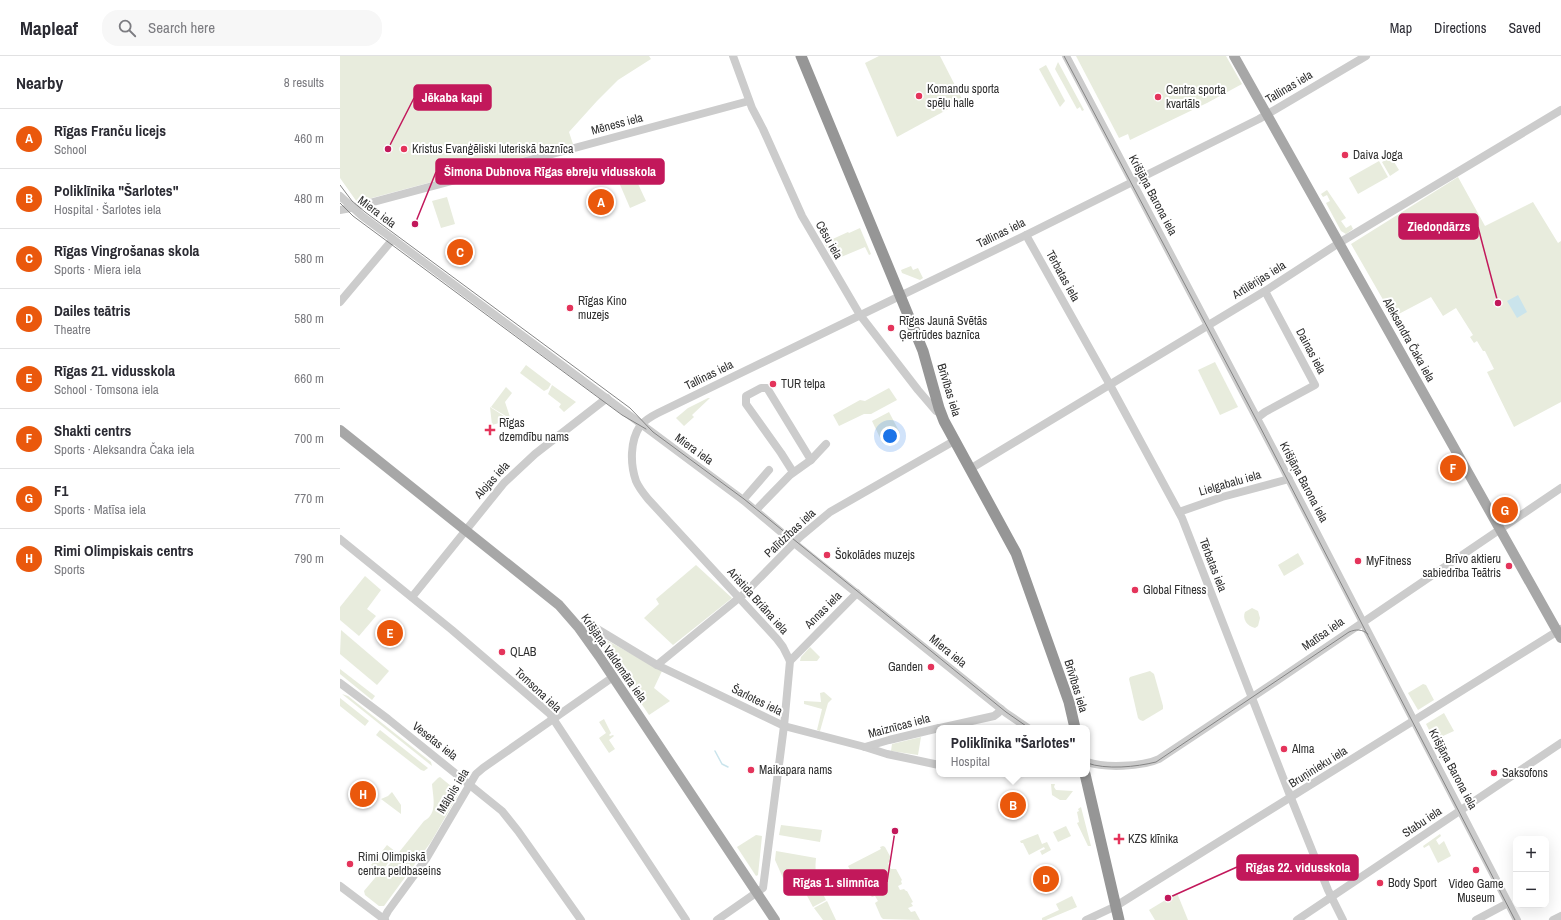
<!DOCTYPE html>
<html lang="en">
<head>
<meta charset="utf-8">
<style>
  body { margin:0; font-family:"Archivo Narrow",sans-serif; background:#f7f7f7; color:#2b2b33 }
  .controls { position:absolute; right:12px; bottom:12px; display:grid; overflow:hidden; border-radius:8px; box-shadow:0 4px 16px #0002 }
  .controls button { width:36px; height:36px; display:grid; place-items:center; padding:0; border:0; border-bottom:1px solid #e1e1e2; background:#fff; color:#2b2b33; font:20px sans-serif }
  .you { position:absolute; left:550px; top:380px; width:14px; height:14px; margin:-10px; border:3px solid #fff; border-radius:50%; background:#1a73e8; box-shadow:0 0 0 6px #1a73e833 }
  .badge { display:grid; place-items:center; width:26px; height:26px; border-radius:50%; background:#ea580c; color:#fff; font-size:13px; font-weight:700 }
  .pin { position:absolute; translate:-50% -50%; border:2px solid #fff; box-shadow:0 1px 4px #0006 }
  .popup { position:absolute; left:596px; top:669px; width:154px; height:52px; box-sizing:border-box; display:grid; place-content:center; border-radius:8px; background:#fff; filter:drop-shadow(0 1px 3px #0005); font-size:13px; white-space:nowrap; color:#7c7c81 }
  .popup b { font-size:15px; color:#2b2b33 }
  .popup::after { content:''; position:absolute; left:50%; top:100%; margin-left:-8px; border:8px solid transparent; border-top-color:#fff }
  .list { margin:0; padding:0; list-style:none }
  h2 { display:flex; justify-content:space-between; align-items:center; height:52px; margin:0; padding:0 16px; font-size:17px }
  h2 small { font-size:13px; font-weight:400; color:#7c7c81 }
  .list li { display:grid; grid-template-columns:26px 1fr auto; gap:12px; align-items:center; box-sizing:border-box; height:60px; padding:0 16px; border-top:1px solid #e1e1e2 }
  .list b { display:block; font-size:15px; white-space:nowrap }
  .list p { margin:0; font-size:13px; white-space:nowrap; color:#7c7c81 }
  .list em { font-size:13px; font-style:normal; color:#7c7c81 }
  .icon { flex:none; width:22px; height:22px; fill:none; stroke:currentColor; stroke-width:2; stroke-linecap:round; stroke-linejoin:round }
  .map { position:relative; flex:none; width:1221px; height:864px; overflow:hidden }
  header { display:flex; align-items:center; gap:24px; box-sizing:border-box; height:56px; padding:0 20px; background:#fff; border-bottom:1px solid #e1e1e2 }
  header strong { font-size:19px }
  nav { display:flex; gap:22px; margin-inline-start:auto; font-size:14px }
  .search { width:280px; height:36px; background:#f7f7f7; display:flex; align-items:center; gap:10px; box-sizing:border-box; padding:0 14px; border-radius:16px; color:#7c7c81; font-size:15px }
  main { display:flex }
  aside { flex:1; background:#fff }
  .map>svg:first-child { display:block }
  .green { fill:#e8ecdd }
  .water { fill:#cae4ec }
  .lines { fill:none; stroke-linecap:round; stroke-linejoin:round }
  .stream { stroke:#cae4ec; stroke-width:1.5 }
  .minor { stroke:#ccc; stroke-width:8 }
  .major { stroke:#a7a7a7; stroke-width:10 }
  .highway { stroke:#969696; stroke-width:11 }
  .tram { stroke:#848484; stroke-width:1 }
  .poi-dot { fill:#e4345b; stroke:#fff; stroke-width:1.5 }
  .labels { text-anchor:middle; stroke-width:4; stroke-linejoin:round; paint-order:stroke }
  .street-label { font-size:12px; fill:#2f2f2f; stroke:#fff }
  .poi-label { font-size:12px; fill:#2f2f2f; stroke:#fff; text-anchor:start }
  .leader { fill:none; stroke:#c2185b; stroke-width:1.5 }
  .callout-dot { fill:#c2185b; stroke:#fff; stroke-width:1.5 }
  .callout { fill:#c2185b; stroke:#c2185b; stroke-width:1.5 }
  .callout-label { font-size:13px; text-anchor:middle; font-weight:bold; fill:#fff }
</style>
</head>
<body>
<header>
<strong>Mapleaf</strong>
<div class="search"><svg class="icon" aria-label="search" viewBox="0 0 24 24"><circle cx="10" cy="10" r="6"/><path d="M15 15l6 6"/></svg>Search here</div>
<nav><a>Map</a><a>Directions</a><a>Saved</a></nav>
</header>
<main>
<aside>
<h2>Nearby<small>8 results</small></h2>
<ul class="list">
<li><span class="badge">A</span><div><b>Rīgas Franču licejs</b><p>School</p></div><em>460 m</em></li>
<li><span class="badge">B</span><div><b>Poliklīnika &quot;Šarlotes&quot;</b><p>Hospital · Šarlotes iela</p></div><em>480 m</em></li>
<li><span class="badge">C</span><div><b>Rīgas Vingrošanas skola</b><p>Sports · Miera iela</p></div><em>580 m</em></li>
<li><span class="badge">D</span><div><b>Dailes teātris</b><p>Theatre</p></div><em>580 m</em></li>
<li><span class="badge">E</span><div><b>Rīgas 21. vidusskola</b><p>School · Tomsona iela</p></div><em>660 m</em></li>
<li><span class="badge">F</span><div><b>Shakti centrs</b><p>Sports · Aleksandra Čaka iela</p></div><em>700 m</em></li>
<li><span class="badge">G</span><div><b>F1</b><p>Sports · Matīsa iela</p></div><em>770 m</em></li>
<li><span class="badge">H</span><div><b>Rimi Olimpiskais centrs</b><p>Sports</p></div><em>790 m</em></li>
</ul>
</aside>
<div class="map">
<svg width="1221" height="864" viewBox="0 0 1221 864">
  <rect width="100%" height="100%" fill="#fff"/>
  <g class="green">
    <path d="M0,0H309L311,3L278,24L257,45L229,76L233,88L17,146L0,122Z"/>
    <path d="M539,0H600L623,45L557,81L525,7Z"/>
    <path d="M736,0H886L902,28L867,47L790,84L788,78L779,82Z"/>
    <path d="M718,6L744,54L742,55L740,51L737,53L715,13Z"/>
    <path d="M706,9L725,45L720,51L699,13Z"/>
    <path d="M1051,101L1059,114L1050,120L1042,106Z"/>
    <path d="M1039,105L1048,121L1018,138L1009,122Z"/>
    <path d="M293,117L306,145L290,152L278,124Z"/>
    <path d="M1118,121L1145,170L1193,146L1218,187L1221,185V346L1174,371L1147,316L1154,313L1145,295H1143L1137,285L1134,287L1130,281L1133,279L1116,252L1103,260L1091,241L1053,261L1011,188Z"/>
    <path d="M987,134L1006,162L1001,165L1006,172L1011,169L1013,173L1006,178L1001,175L986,147L990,145L987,139L983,141L981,138Z"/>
    <path d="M107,141L115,168L101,172L92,145Z"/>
    <path d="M520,172L531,198L529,199L525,191L494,204L484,187L508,176L509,177Z"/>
    <path d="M571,210L573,214L578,212L583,222L580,224L562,217L561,214Z"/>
    <path d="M875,306L898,351L880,359L858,314Z"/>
    <path d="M186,309L211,328L208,333L204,335L180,317Z"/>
    <path d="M212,329L236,346L224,356L219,351L221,348L208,338Z"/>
    <path d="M166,331L172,337L165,346L170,361L169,362L151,351Z"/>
    <path d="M549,332L557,344L531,358H524L499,370L493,359L520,344L525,345Z"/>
    <path d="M368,342H370L352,359L354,361L344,370L336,362L348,352Z"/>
    <path d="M150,351L170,364H163L159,367L152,369Z"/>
    <path d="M549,356L560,377L543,388L532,365Z"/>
    <path d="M958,497L964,508L944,520L938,509Z"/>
    <path d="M356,509L392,542L333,589L304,562L319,548L316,543Z"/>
    <path d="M25,520L41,534L27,553L36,560L19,580L0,564V551Z"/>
    <path d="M912,552L918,555L920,562L918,570L915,572C907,570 902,563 905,556Z"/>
    <path d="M1,574L49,615L37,629L0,598Z"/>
    <path d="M254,577L322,615L314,632L330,645L309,659Z"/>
    <path d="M470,591L480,601L477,605H460L461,601Z"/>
    <path d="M0,613L35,640L32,644L0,618Z"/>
    <path d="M810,615L814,618L823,650V653L803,665L800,664L798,662L789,623L790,621Z"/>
    <path d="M1083,628L1086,629L1094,644L1078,654L1068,637Z"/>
    <path d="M484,636L492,643L488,647L480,675L477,674L482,653L464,648V645L481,646L480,637Z"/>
    <path d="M2,638L8,640L91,706L92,710Z"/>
    <path d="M0,642L29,665L25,670L0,650Z"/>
    <path d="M1104,657L1114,675L1094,684L1086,668Z"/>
    <path d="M264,663L271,677L269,679L270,680L273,679L274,680L269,684L275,693L269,697L259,682L266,677L259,666Z"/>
    <path d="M40,674L88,712L84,715L81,714L36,679Z"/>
    <path d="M581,681L578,699L551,695L552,688Z"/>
    <path d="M100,721L117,735L118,739L91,786L44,850H39L25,839L24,835L40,816L44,815L84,765C98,758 93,741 92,728L98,722Z"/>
    <path d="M711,728H715L714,731L716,734L733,735L726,744H720L712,739Z"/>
    <path d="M52,736L61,749V758L41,743L48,740Z"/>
    <path d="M741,751L751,790H748L737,767L739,766L737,756L739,755L738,753Z"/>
    <path d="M441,769L482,774L480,786L439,779Z"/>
    <path d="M726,770L731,780L718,786L713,776Z"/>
    <path d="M698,778L702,788L707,786L711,794L702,799L700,795L705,793L704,791L689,799L683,787H681L680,785Z"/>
    <path d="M1100,778L1101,780L1096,784L1099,789L1104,785L1111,800L1098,807L1089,789L1084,792L1083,790Z"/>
    <path d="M416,779L422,780L418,819L416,820L397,791Z"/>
    <path d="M47,789L56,796L43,814H39L31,809Z"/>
    <path d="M543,790L545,791L551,802L549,803L551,805L548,807L551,813H556L562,824L561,825L562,828L558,830L560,834L564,833L566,835H567L573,846L571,847L573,850L568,852L571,856L575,855L580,864L543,863L541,861L535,847L538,845L535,840L532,841L530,839L522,819L519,817L513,819L508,810L541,793L540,791Z"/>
    <path d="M436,795L476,802C474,820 478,828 486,844L473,851L455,817L443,822L435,804Z"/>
    <path d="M837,837L848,864H815L809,854Z"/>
    <path d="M732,840L737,851L706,864H702V862L719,854L716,848Z"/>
    <path d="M487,845L496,864H483L474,852Z"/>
  </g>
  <path class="water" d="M1178,239L1187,256L1177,262L1167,245Z"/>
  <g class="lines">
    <path class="stream" d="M375,695L382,708L388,711"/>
    <g class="minor">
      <path d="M393,0L412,52L423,73L462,160L520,259L578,334L596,355L600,357"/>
      <path d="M726,0L941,408L1177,864"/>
      <path d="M0,140L22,160L403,444L454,487L666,657L688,672"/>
      <path d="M0,154L11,152L409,45"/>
      <path d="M686,179L770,329L842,462L951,742L988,834L1003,864"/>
      <path d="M0,246L53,183"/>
      <path d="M917,362L925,356L975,329L925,235"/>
      <path d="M471,404L486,388"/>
      <path d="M630,413L925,235L999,187L1221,54"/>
      <path d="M403,444L429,414"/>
      <path d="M416,454L450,419L471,404L427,332H421L406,340V348L441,397L453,416"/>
      <path d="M839,456L882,441L949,423"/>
      <path d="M0,483L112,574L210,658L346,864"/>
      <path d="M72,541L164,427L195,398L267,342"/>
      <path d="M239,572L247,568H249L317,609L444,670L525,691L547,698L599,709"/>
      <path d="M450,605L517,537"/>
      <path d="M317,609L405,537L460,481L490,456L614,385"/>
      <path d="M0,627L48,663L162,755L178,775L241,864"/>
      <path d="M600,672L654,660L658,657L661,653"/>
      <path d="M525,691L549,684L599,672"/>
      <path d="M747,706C764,712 802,711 819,703L935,626L1221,432"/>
      <path d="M0,830L45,864"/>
      <path d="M43,864L48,855L86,803L136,718L143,712L273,621"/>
      <path d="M377,864L423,832L444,670L449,616L450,605L443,591L437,583L308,443C304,438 299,432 296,425C290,408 290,385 300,370C305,364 312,360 318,357L686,179L919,63L1026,0"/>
      <path d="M746,864L776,850L811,828L1221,573"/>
      <path d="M957,864L1221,687"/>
      <path d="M1136,864L1168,847"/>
      <path d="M1213,864L1221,860"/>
    </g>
    <g class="major">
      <path d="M894,0L1221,582"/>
      <path d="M0,374L219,549L239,572L259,600L435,864"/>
    </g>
    <g class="highway">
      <path d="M461,0L583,295L599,352L604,365L676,497L729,646L735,672"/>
      <path d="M745,718L779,864"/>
    </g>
    <g class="tram">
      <path d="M724,0L916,363L1175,864"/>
      <path d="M0,129L12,145L25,156L290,352L313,376L404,443L666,656L689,672"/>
      <path d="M0,147L13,160L263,345L282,359L306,373"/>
      <path d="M747,707C766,714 796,711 816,706L1009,576C1016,573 1022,573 1028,578"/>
    </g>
  </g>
  <g class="poi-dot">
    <circle cx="579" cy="40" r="4"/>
    <circle cx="818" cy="41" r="4"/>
    <circle cx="64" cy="93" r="4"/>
    <circle cx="1005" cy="99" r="4"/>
    <circle cx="230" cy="252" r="4"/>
    <circle cx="551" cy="272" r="4"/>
    <circle cx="433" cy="328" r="4"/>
    <path d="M148 368h4v4h4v4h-4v4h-4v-4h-4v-4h4z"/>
    <circle cx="487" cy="499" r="4"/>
    <circle cx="1018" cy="505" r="4"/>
    <circle cx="1169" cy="510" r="4"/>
    <circle cx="795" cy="534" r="4"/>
    <circle cx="162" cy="596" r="4"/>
    <circle cx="591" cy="611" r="4"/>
    <circle cx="944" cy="693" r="4"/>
    <circle cx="411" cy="714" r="4"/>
    <circle cx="1154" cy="717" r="4"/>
    <path d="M777 777h4v4h4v4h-4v4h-4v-4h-4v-4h4z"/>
    <circle cx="10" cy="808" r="4"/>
    <circle cx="1136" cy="814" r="4"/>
    <circle cx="1040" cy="827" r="4"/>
  </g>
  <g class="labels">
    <g class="street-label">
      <text transform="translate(949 31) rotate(-31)" y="4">Tallinas iela</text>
      <text transform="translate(277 68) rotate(-15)" y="4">Mēness iela</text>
      <text transform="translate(813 139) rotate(62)" y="4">Krišjāņa Barona iela</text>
      <text transform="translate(37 156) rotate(37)" y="4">Miera iela</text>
      <text transform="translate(661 177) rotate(-26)" y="4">Tallinas iela</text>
      <text transform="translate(489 184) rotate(60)" y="4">Cēsu iela</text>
      <text transform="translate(723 220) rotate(61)" y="4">Tērbatas iela</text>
      <text transform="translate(919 224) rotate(-32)" y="4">Artilērijas iela</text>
      <text transform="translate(1069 284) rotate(61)" y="4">Aleksandra Čaka iela</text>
      <text transform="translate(971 295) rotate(62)" y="4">Dainas iela</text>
      <text transform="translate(369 319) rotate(-26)" y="4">Tallinas iela</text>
      <text transform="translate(609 334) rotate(73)" y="4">Brīvības iela</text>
      <text transform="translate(354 393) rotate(36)" y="4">Miera iela</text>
      <text transform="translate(152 424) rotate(-48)" y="4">Alojas iela</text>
      <text transform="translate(964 426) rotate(62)" y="4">Krišjāņa Barona iela</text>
      <text transform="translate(890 427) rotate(-16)" y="4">Lielgabalu iela</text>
      <text transform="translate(450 477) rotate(-43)" y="4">Palīdzības iela</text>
      <text transform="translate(873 509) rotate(69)" y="4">Tērbatas iela</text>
      <text transform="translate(418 545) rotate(48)" y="4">Aristida Briāna iela</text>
      <text transform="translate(483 554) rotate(-45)" y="4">Annas iela</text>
      <text transform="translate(983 578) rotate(-35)" y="4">Matīsa iela</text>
      <text transform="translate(608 595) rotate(39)" y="4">Miera iela</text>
      <text transform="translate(274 602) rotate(55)" y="4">Krišjāņa Valdemāra iela</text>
      <text transform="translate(736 630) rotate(73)" y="4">Brīvības iela</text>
      <text transform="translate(198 634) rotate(43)" y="4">Tomsona iela</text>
      <text transform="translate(417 644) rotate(26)" y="4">Šarlotes iela</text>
      <text transform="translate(559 670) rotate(-15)" y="4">Maiznīcas iela</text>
      <text transform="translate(95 685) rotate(38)" y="4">Vesetas iela</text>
      <text transform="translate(978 711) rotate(-32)" y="4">Bruņinieku iela</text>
      <text transform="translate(1113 713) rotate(62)" y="4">Krišjāņa Barona iela</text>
      <text transform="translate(113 735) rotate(-59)" y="4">Mālpils iela</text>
      <text transform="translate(1082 766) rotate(-34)" y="4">Stabu iela</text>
    </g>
    <g class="poi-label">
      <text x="587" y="37">Komandu sporta<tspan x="587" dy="14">spēļu halle</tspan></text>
      <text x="826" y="38">Centra sporta<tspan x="826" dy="14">kvartāls</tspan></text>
      <text x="72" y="97">Kristus Evanģēliski luteriskā baznīca</text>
      <text x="1013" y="103">Daiva Joga</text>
      <text x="238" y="249">Rīgas Kino<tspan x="238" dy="14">muzejs</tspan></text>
      <text x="559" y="269">Rīgas Jaunā Svētās<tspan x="559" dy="14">Ģertrūdes baznīca</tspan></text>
      <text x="441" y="332">TUR telpa</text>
      <text x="159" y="371">Rīgas<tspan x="159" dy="14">dzemdību nams</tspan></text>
      <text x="495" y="503">Šokolādes muzejs</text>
      <text x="1161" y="507" text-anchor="end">Brīvo aktieru<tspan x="1161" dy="14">sabiedrība Teātris</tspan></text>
      <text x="1026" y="509">MyFitness</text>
      <text x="803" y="538">Global Fitness</text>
      <text x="170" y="600">QLAB</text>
      <text x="583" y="615" text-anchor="end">Ganden</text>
      <text x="952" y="697">Alma</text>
      <text x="419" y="718">Maikapara nams</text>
      <text x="1162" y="721">Saksofons</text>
      <text x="788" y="787">KZS klīnika</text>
      <text x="18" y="805">Rimi Olimpiskā<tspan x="18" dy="14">centra peldbaseins</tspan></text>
      <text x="1048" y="831">Body Sport</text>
      <text x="1136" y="832" text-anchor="middle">Video Game<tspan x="1136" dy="14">Museum</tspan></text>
    </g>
  </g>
  <path class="leader" d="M48 93L74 42M75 168L96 116M1158 247L1138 171M828 842L897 811M555 775L547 826"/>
  <g class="callout-dot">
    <circle cx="48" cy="93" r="4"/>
    <circle cx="75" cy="168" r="4"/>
    <circle cx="1158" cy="247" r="4"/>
    <circle cx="828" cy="842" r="4"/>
    <circle cx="555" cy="775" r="4"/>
  </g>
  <g class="callout">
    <rect x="74" y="29" width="77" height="25" rx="4"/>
    <rect x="96" y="103" width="228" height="25" rx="4"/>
    <rect x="1059" y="158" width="79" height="25" rx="4"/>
    <rect x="897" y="799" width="121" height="25" rx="4"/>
    <rect x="444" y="814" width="103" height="25" rx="4"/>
  </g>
  <g class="callout-label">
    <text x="112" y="46">Jēkaba kapi</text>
    <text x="210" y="120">Šimona Dubnova Rīgas ebreju vidusskola</text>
    <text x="1099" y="175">Ziedoņdārzs</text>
    <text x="958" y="816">Rīgas 22. vidusskola</text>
    <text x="496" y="831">Rīgas 1. slimnīca</text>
  </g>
</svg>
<div class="controls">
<button>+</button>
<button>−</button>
</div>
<div class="you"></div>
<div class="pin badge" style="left:261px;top:146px">A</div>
<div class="pin badge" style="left:673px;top:749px">B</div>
<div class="popup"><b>Poliklīnika &quot;Šarlotes&quot;</b>Hospital</div>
<div class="pin badge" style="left:120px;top:196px">C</div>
<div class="pin badge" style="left:706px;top:823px">D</div>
<div class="pin badge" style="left:50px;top:577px">E</div>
<div class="pin badge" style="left:1113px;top:412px">F</div>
<div class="pin badge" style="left:1165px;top:454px">G</div>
<div class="pin badge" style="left:23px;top:738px">H</div>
</div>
</main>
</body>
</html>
